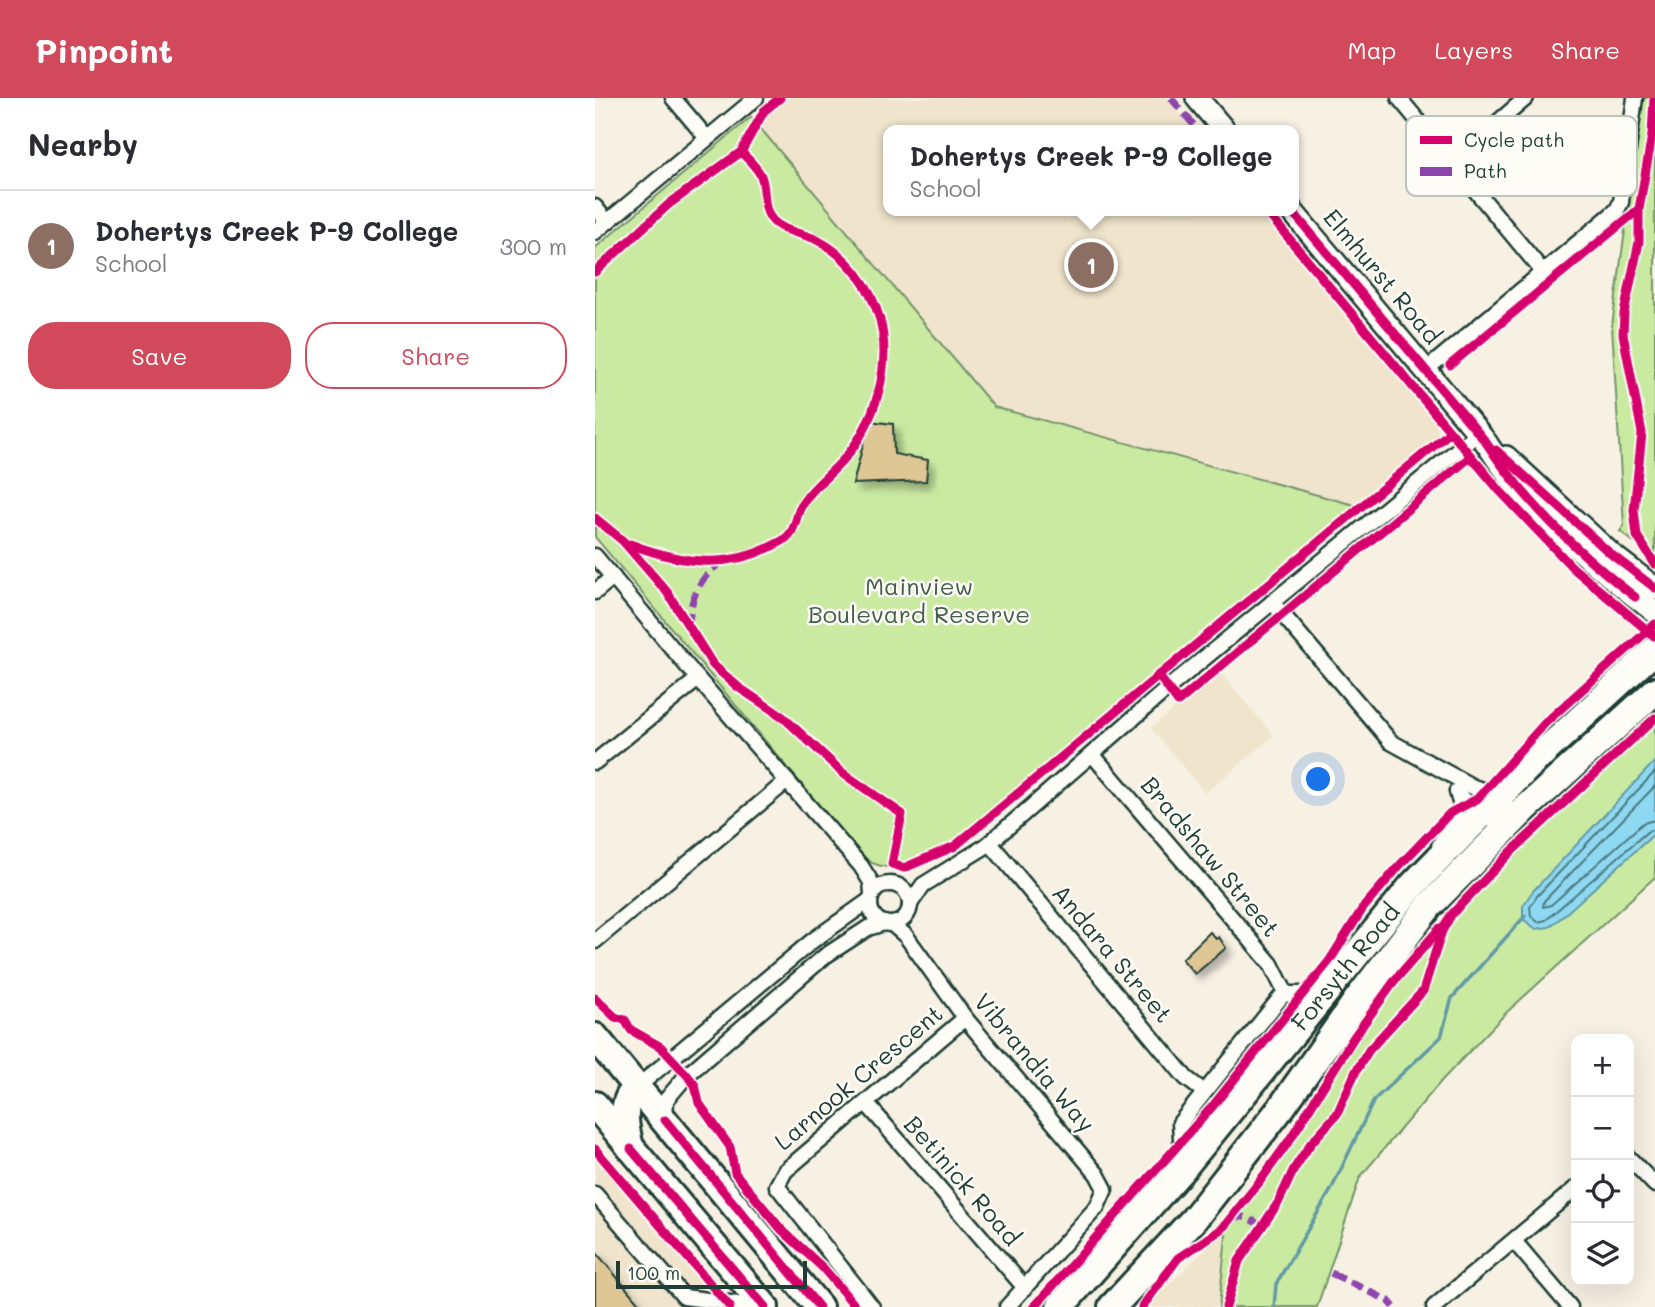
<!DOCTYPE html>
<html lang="en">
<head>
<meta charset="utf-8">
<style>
  body { margin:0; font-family:Mali,sans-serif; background:#f2f2f3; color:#2b2b33 }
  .controls { position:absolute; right:21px; bottom:21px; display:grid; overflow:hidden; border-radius:14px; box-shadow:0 7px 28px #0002 }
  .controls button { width:63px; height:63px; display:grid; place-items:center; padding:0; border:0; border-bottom:2px solid #e1e1e2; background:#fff; color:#2b2b33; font:35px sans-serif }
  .scale { position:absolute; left:21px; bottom:18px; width:191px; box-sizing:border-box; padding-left:7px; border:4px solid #1f3d34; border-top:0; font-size:19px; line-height:24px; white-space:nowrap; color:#1f3d34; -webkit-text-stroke:5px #fdfcf7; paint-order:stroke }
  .you { position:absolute; left:724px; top:682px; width:24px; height:24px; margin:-18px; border:5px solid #fff; border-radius:50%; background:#1a73e8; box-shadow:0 0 0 10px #1a73e833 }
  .badge { display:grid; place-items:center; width:46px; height:46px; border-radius:50%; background:#d1495b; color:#fff; font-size:23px; font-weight:700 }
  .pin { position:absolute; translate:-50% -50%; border:4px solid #fff; box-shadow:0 2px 7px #0006 }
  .popup { position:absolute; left:288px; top:27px; width:416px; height:91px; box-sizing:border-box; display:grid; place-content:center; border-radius:14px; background:#fff; filter:drop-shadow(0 2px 5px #0005); font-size:23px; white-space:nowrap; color:#7c7c81 }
  .popup b { font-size:26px; color:#2b2b33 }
  .popup::after { content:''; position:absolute; left:50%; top:100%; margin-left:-14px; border:14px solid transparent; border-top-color:#fff }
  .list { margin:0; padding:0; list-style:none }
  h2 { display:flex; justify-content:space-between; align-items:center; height:91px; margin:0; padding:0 28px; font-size:30px }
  h2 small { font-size:23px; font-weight:400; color:#7c7c81 }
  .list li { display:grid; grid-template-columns:46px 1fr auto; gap:21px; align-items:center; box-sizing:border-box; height:112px; padding:0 28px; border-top:2px solid #e1e1e2 }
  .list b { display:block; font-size:26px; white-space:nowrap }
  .list p { margin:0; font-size:23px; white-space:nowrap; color:#7c7c81 }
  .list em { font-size:23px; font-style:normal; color:#7c7c81 }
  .actions { display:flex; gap:14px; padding:21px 28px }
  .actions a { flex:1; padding:16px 0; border:2px solid #d1495b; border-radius:28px; text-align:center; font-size:24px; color:#d1495b }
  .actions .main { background:#d1495b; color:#fff }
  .icon { flex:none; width:38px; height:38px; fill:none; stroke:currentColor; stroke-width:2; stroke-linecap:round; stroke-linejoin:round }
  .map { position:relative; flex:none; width:1060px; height:1209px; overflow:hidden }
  header { display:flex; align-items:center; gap:42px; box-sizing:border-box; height:98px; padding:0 35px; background:#d1495b; color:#fff }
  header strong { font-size:33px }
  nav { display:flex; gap:38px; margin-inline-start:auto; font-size:24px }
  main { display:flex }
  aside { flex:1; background:#fff }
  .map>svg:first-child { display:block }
  .built { fill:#f0e4cc }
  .green { fill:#caeaa2; stroke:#74946b; stroke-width:2 }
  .water { fill:#8fd8f1; stroke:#629aa5; stroke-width:2 }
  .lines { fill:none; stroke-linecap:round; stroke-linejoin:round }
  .shore { stroke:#4c7b80; stroke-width:2 }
  .stream { stroke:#629aa5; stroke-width:3.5 }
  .building { fill:#dfc695; stroke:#1f3d34; stroke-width:2; filter:url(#shadow) }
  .street-casing { stroke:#1f3d34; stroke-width:19 }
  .secondary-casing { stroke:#1f3d34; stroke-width:26 }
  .highway-casing { stroke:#1f3d34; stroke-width:32 }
  .street { stroke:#fdfcf7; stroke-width:14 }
  .secondary { stroke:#fdfcf7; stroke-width:21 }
  .highway { stroke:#fdfcf7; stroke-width:26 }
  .quiet { stroke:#8e44ad; stroke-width:7; stroke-dasharray:14 7; stroke-linecap:butt }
  .cycleway-casing { stroke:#fdfcf7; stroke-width:13 }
  .cycleway { stroke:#d6006c; stroke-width:9 }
  .labels { text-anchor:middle; stroke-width:5; stroke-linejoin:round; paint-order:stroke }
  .street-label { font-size:24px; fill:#1f3d34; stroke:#fdfcf7 }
  .park-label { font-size:24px; fill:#41604a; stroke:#fdfcf7 }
  .key { fill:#fdfcf7; stroke:#bac3bc; stroke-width:2 }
  .key-label { font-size:19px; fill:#1f3d34 }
</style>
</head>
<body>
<header>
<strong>Pinpoint</strong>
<nav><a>Map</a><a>Layers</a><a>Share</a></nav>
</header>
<main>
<aside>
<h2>Nearby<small></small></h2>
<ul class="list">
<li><span class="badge" style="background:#8d6e63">1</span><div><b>Dohertys Creek P-9 College</b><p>School</p></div><em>300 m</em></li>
</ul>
<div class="actions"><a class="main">Save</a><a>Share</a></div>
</aside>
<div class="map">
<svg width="1060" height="1209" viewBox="0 0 1060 1209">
  <defs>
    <filter id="shadow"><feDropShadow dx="6" dy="6" stdDeviation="3.5" flood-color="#0004"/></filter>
  </defs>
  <rect width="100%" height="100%" fill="#f7f1e3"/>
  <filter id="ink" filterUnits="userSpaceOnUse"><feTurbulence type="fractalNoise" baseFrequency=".0143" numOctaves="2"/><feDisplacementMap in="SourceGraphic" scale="14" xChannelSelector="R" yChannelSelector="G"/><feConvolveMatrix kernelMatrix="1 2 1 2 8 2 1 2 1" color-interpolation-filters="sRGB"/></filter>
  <g filter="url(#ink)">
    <g class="built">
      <path d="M189,0H572L599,32H293V113H667L843,323L842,342L763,408L399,309L160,24Z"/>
      <path d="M624,573L679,638L610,695L556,630Z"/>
      <path d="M0,1058L126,1209H0Z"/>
      <path d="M632,1127L624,1209H551L621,1141Z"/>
    </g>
    <g class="green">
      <path d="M1048,0H1060V461L1025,433L1029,428L1017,228Z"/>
      <path d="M156,19L399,309L763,408L377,732C348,754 297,789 264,755L0,439V150Z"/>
      <path d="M1060,624V779L912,914L848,981L765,1079L722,1209H624L632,1127L700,1044L727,995L805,882L882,791Z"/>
    </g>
    <path class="water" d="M1060,663V735L967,819L954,829L941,831L928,821V808L937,794Z"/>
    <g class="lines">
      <g class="shore">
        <path d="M1060,674L942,798L935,809L936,818L943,824L951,822L1053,733L1060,731"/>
        <path d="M1060,688L949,803L948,809L956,807L1048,725L1060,722"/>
      </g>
      <path class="stream" d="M679,1209L681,1186L736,1092L779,1002L846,939L857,900L930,818"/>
    </g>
    <g class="building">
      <path d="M274,323L298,326L299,356L333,362L331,383L258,386Z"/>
      <path d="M615,834L621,841L624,839L631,850L600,876L587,861Z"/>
      <path d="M0,1153L47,1209H0Z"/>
    </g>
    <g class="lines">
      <g class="street-casing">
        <g id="street">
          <path d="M78,0L111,39"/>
          <path d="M804,0L949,175"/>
          <path d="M857,64L931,0"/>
          <path d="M0,109L12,124"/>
          <path d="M0,134L161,0"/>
          <path d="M831,272L1022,112L1026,104L1040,0"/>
          <path d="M0,458L103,581L266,768L276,784L277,795"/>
          <path d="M0,494L18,479"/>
          <path d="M677,504L796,644L878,689L890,693L910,689"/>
          <path d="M497,656L676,866L691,896"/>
          <path d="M0,664L103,581"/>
          <path d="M862,693C880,713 889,735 915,711"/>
          <path d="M395,745L591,980L608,993"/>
          <path d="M844,748L866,708L862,694"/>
          <circle cx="295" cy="806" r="20"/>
          <path d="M315,806L328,787L391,748L573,590L883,335"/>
          <path d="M297,826L311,838L370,920L502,1076L510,1091L502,1109L412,1209"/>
          <path d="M0,843L192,683"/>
          <path d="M42,989L217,843L275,802"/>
          <path d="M271,1005L430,1190"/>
          <path d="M70,1021L71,1002L92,977L230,858L273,830L289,825"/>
          <path d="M1034,1060L1060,1087"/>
          <path d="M588,1069L585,1025L686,899L691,896H728"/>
          <path d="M0,1096L89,1199L165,1209"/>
          <path d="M919,1143L975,1209"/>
          <path d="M277,1209L182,1088L190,1073L370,920"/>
          <path d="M839,1209L981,1090"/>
        </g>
      </g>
      <g class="secondary-casing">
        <g id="secondary">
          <path d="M602,0L629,32"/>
          <path d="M697,113L890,343C934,412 996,465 1060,514"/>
          <path d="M911,359L1017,457L1060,490"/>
        </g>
      </g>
      <g class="highway-casing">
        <g id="highway">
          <path d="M0,939L224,1209"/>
          <path d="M0,1007L170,1209"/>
          <path d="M35,1049C30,1029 24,1005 42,989"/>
          <path id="s1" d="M465,1209L588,1070L817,788L937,665L1060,552"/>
          <path d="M517,1209L599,1121L686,1010L762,902L835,807L929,712L1060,593"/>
        </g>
      </g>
      <use href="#street" class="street"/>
      <use href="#secondary" class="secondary"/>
      <use href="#highway" class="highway"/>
      <g class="quiet">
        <path d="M576,0L603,32"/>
        <path d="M94,528C95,500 104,479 128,463"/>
        <path d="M636,1119H651L666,1127"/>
        <path d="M736,1175L794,1203L799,1209"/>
      </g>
      <g class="cycleway-casing">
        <g id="cycleway">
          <path d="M1059,0L1057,37L1044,111V144L1029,215L1028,236L1047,335L1039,412L1042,438L1060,466"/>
          <path d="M671,113L905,393L978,470L1059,538"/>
          <path d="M697,113L890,343C930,404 983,455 1040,499"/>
          <path d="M0,174L74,106L146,54L169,13L185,0"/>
          <path d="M855,267L1044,111"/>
          <path d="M901,352L1017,457L1060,490"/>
          <path d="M0,420L28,443L72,494L118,567L143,589L188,619L249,676L307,716L297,766L309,770L360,748L854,335"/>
          <path d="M35,446C88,466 134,473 187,443C203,434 199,416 209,403C220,387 237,375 249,361C280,325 297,269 285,222C276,189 253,158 222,142C208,135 189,134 178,123C166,110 172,93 166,78C162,69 153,61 146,54"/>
          <path d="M563,577L583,604L875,359"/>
          <path d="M0,900L20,919L30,922L36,932L66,949L92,977L100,987L104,1005L135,1049L140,1075L186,1131L228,1170L261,1209"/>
          <path d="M70,1022L224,1209"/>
          <path d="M0,1051L135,1209"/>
          <path d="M36,1051L170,1209"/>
          <path d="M439,1209L617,1009L735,862L768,810L804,768L855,715L882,701L950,625L1060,526"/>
          <path d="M547,1209L583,1160L627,1131L662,1087L694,1043L759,939L801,881L845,830"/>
          <path d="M631,1209L644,1163L683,1105L699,1071L716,1045L742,1016L761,973L774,952L828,893L847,833L856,817L916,754L1060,620"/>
        </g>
      </g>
      <use href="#cycleway" class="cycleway"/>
    </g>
  </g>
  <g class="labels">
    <g class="street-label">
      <text transform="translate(787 179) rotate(50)" y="8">Elmhurst Road</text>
      <text transform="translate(615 759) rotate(50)" y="8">Bradshaw Street</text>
      <text transform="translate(517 856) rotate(50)" y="8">Andara Street</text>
      <text dy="8" stroke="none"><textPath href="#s1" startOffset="444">Forsyth Road</textPath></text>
      <text transform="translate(439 965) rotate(50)" y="8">Vibrandia Way</text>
      <text transform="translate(264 980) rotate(-40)" y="8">Larnook Crescent</text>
      <text transform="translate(367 1083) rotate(49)" y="8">Betinick Road</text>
    </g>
    <g class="park-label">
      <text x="324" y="497">Mainview<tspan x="324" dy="28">Boulevard Reserve</tspan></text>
    </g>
  </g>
  <rect x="811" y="18" width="231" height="80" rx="10" class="key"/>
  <rect x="825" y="38" width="32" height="8" fill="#d6006c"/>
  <rect x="825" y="69" width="32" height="9" fill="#8e44ad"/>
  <g class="key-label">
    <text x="869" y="49">Cycle path</text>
    <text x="869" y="80">Path</text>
  </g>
</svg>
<div class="controls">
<button>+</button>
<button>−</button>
<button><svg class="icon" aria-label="locate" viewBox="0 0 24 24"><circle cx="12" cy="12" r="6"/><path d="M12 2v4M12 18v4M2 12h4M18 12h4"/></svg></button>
<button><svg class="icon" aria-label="layers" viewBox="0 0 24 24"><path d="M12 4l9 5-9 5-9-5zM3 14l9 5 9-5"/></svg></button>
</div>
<div class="scale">100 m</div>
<div class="you"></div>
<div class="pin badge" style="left:496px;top:167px;background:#8d6e63">1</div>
<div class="popup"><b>Dohertys Creek P-9 College</b>School</div>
</div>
</main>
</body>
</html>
